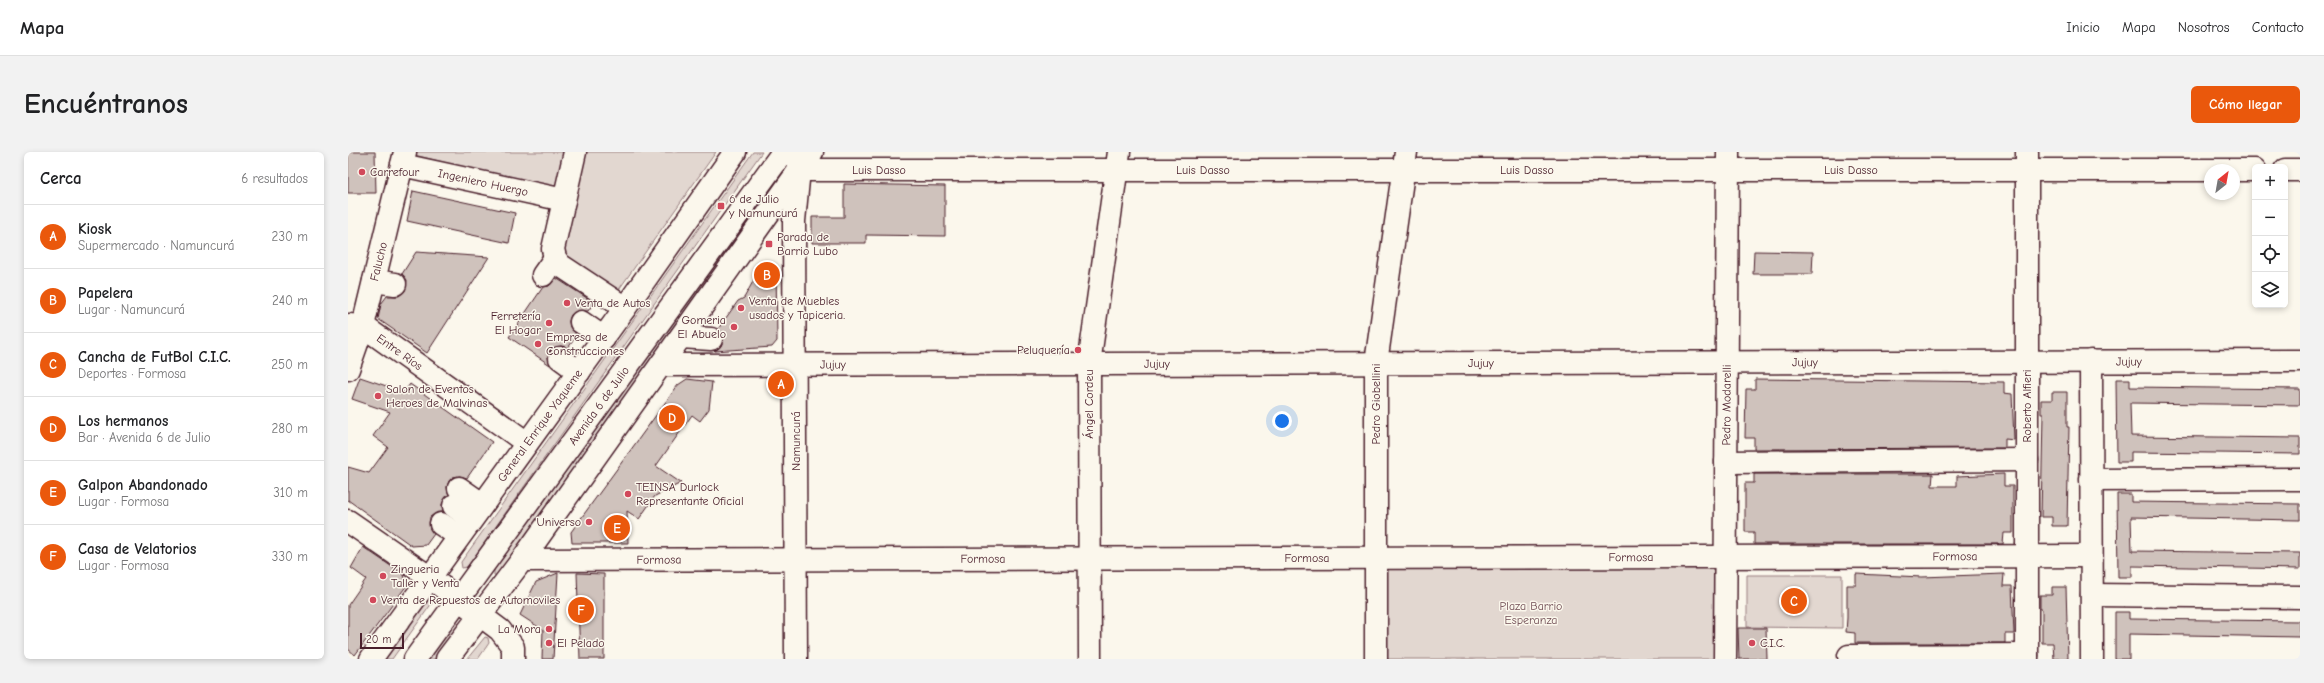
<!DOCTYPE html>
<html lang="es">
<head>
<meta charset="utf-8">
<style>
  body { margin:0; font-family:"Comic Neue",sans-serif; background:#f2f2f2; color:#202124 }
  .controls { position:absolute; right:12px; top:12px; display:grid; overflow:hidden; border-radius:6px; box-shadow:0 2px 6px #0003 }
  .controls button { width:36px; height:36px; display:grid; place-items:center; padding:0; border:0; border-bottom:1px solid #e0e0e0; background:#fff; color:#202124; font:20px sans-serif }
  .compass { position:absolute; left:1856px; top:12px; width:36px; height:36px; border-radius:50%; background:#fff; box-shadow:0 2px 6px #0003; rotate:31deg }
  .scale { position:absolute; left:12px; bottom:10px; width:44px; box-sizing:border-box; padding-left:4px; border:2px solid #4a1f2b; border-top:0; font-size:11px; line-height:14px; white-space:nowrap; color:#4a1f2b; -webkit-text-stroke:3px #fbf7ec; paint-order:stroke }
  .you { position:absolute; left:934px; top:269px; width:14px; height:14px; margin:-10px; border:3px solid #fff; border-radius:50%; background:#1a73e8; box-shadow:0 0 0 6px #1a73e833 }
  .badge { display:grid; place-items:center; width:26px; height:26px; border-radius:50%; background:#ea580c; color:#fff; font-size:13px; font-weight:700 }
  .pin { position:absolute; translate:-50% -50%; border:2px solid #fff; box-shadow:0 1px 4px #0006 }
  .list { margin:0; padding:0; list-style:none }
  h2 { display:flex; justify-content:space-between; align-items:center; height:52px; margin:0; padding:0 16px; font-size:17px }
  h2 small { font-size:13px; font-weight:400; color:#757577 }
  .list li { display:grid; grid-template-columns:26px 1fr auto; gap:12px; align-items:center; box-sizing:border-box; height:64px; padding:0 16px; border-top:1px solid #e0e0e0 }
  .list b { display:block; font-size:15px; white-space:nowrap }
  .list p { margin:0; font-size:13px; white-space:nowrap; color:#757577 }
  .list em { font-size:13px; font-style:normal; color:#757577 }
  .icon { flex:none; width:22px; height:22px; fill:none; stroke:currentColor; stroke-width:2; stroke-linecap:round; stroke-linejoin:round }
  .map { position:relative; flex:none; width:1952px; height:507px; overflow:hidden; border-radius:6px }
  header { display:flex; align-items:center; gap:24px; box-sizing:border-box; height:56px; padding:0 20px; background:#fff; border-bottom:1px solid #e0e0e0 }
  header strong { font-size:19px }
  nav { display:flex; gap:22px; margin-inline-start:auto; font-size:14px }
  .intro { display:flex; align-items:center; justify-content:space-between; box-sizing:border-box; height:96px; padding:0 24px }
  h1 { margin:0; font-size:28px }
  .button { padding:10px 18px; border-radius:6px; background:#ea580c; color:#fff; font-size:14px; font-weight:700 }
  main { display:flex; gap:24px; padding:0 24px }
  aside { flex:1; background:#fff; border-radius:6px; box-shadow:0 2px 6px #0003 }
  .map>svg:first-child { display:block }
  .green { fill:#e2d7d0; stroke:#967b7e }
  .building { fill:#cfc2bc; stroke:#4a1f2b }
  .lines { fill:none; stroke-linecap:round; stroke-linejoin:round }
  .minor-casing { stroke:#4a1f2b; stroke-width:25 }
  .major-casing { stroke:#4a1f2b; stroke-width:25 }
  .minor { stroke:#fbf7ec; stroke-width:22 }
  .major { stroke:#fbf7ec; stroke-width:22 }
  .poi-dot { fill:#d1495b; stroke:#fbf7ec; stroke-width:1.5 }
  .labels { text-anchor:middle; stroke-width:3; stroke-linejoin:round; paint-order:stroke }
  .street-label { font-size:12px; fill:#4a1f2b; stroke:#fbf7ec }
  .poi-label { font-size:12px; fill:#4a1f2b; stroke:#fbf7ec; text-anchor:start }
  .park-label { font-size:12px; fill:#704d54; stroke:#fbf7ec }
</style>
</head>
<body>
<header>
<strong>Mapa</strong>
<nav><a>Inicio</a><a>Mapa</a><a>Nosotros</a><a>Contacto</a></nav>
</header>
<div class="intro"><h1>Encuéntranos</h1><a class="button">Cómo llegar</a></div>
<main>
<aside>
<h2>Cerca<small>6 resultados</small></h2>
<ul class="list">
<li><span class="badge">A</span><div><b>Kiosk</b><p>Supermercado · Namuncurá</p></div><em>230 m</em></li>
<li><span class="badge">B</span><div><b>Papelera</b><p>Lugar · Namuncurá</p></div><em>240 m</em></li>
<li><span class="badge">C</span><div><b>Cancha de FutBol C.I.C.</b><p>Deportes · Formosa</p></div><em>250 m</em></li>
<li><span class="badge">D</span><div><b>Los hermanos</b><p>Bar · Avenida 6 de Julio</p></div><em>280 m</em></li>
<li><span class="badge">E</span><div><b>Galpon Abandonado</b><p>Lugar · Formosa</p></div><em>310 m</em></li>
<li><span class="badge">F</span><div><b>Casa de Velatorios</b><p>Lugar · Formosa</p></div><em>330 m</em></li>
</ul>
</aside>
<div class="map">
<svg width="1952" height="507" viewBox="0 0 1952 507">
  <rect width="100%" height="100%" fill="#fbf7ec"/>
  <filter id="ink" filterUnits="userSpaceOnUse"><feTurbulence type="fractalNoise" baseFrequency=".025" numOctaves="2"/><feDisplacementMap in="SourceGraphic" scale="8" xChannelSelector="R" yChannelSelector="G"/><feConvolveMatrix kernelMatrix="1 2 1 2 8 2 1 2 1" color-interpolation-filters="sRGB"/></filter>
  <g filter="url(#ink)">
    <g class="green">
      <path d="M67,0H219L211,38L66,3Z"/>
      <path d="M234,0H368L267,143L211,103Z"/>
      <path d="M405,0H414L119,415L114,416L113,410Z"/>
      <path d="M356,127L360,130L149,424L146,423V418Z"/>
      <path d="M1037,413L1369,415V507H1037Z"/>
      <path d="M1399,423H1494V476L1399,475Z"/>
      <path d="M81,445L84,446V451L44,507H35Z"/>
      <path d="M107,471H110L111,477L88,507H78Z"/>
      <path d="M137,485L140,486L141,491L130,507H119Z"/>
    </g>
    <g class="building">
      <path d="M0,0H27L28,41H0Z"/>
      <path d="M496,32L597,34V84L518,83V91H464V65H496Z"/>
      <path d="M65,39L167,61L161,91L59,69Z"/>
      <path d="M1406,99L1465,100L1464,122H1405Z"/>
      <path d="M68,100L141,105L79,201L30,167L33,152L39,144H51L57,139L59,128L54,122Z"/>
      <path d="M413,115H428L429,189L424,195L367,199L373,194L375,188L370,177L390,149L396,146Z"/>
      <path d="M208,126L242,148L243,155L240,159H228L223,163L221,169L222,175L229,183L220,196L213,194L202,198L200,205L202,213L161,185L195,135L201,134Z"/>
      <path d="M12,225L56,240L62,232L144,290L119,326L112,324L105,325L101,329L99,335L101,343L94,352L95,360L88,361L82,365V377L86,382L78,393L64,394L0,348V315L21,321L40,295L25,284L42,260L4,247Z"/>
      <path d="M339,227L364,230L361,257L352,269L344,263L308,314L333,331L307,344L291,367L279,359L280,391H224L223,380L330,233Z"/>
      <path d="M1407,227L1656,230V241L1664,242L1666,288L1657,287V296L1406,297V286H1397L1398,237H1407Z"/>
      <path d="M1768,227H1782V235L1952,237V253L1782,251L1783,284L1952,286V302L1783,300V310H1769Z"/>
      <path d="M1704,240H1719V275H1721L1719,374H1704V365H1693L1695,262H1693V248H1704Z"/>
      <path d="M1406,322H1585L1584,334H1609V324L1656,322V334H1665V381H1656L1655,392H1406V380H1397V331H1406Z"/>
      <path d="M1769,342H1783V350L1952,352V368L1783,365L1784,399L1952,401V417L1784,414V425H1770Z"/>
      <path d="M15,395L56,423L59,433L7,503L0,497V453L18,427L3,416Z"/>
      <path d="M210,421L205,507H194L195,478L172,463L188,430Z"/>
      <path d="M229,421L256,422V507H232Z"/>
      <path d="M1508,422L1574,425L1656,422L1655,434H1664L1666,482H1657V491H1507V481L1498,480L1499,466V433H1508Z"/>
      <path d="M1704,435H1718L1720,507H1706L1705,491H1694V457H1692V443H1704Z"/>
      <path d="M1767,460H1781V467L1952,469V485L1781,482V507H1767Z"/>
      <path d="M1390,476H1418L1419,507H1391Z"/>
    </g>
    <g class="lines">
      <g class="minor-casing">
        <g id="minor">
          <path d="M227,0L205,97L207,106L212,113L277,156"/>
          <path d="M1679,0V507"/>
          <path id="s1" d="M54,13L216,48"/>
          <path id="s2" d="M451,18H1907"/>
          <path d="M1937,18H1952"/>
          <path d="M195,123L207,106"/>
          <path d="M26,129L47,132"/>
          <path d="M233,170L256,186"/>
          <path id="s3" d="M1,173L15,174L179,291"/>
          <path d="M333,185L363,187"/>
          <path d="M212,206L231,220"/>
          <path d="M1743,209L1744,507"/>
          <path id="s4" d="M313,213L1952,209"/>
          <path id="s5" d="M0,217L15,174L57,0"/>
          <path d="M1378,310L1679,308"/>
          <path d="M1743,328L1952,327"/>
          <path d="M111,336L134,352"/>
          <path d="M106,354L123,367"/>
          <path d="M0,369L81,425L152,478L165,495V507"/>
          <path d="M93,372L111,384"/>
          <path id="s6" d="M174,408L1743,404"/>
          <path d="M1744,443L1952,445"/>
          <path d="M1501,504L1679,503"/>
          <path id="s7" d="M23,507L277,156L387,0"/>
          <path d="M448,507L446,69L451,18L450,0"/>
          <path d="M742,507L741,212L771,0"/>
          <path d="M1028,507V211L1058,0"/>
          <path id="s8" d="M1377,507L1380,0"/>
        </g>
      </g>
      <g class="major-casing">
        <g id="major">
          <path id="s9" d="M67,507L435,0"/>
          <path d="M99,507L174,408L464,0"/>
        </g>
      </g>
      <use href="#minor" class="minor"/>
      <use href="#major" class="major"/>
    </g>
  </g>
  <g class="poi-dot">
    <circle cx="14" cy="20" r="4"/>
    <rect x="369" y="50" width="8" height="8" rx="2"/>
    <rect x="417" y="88" width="8" height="8" rx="2"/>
    <circle cx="219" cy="151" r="4"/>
    <circle cx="393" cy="156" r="4"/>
    <circle cx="201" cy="171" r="4"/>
    <circle cx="386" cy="175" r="4"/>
    <circle cx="190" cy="192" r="4"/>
    <circle cx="730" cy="198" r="4"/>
    <circle cx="30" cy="244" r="4"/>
    <circle cx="280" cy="342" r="4"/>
    <circle cx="241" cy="370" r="4"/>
    <circle cx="35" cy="424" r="4"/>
    <circle cx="25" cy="448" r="4"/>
    <circle cx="201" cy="477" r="4"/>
    <circle cx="201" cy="491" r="4"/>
    <circle cx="1404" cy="491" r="4"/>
  </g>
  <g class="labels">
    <g class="street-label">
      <text dy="4" stroke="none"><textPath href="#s2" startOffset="80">Luis Dasso</textPath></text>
      <text dy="4" stroke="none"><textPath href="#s2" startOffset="404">Luis Dasso</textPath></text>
      <text dy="4" stroke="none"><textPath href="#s2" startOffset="728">Luis Dasso</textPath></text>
      <text dy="4" stroke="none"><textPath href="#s2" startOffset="1052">Luis Dasso</textPath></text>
      <text dy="4" stroke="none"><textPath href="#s1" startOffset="83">Ingeniero Huergo</textPath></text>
      <text dy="4" stroke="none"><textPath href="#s5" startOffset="112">Falucho</textPath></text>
      <text dy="4" stroke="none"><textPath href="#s3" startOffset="59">Entre Ríos</textPath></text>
      <text dy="4" stroke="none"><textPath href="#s4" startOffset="1468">Jujuy</textPath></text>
      <text dy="4" stroke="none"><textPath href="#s4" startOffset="1144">Jujuy</textPath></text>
      <text dy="4" stroke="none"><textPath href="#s4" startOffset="820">Jujuy</textPath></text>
      <text dy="4" stroke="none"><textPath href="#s4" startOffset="496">Jujuy</textPath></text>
      <text dy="4" stroke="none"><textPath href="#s4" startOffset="172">Jujuy</textPath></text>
      <text transform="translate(741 252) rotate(-90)" y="4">Ángel Cordeu</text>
      <text transform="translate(1028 252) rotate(-90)" y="4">Pedro Giobellini</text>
      <text dy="4" stroke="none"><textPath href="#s9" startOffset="313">Avenida 6 de Julio</textPath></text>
      <text dy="4" stroke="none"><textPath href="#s8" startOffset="254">Pedro Modarelli</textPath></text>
      <text transform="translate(1679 254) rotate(-90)" y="4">Roberto Alfieri</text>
      <text dy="4" stroke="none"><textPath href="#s7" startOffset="288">General Enrique Yaqueme</textPath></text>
      <text transform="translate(448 289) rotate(-90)" y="4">Namuncurá</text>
      <text dy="4" stroke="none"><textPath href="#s6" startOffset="1433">Formosa</textPath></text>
      <text dy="4" stroke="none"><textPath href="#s6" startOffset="1109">Formosa</textPath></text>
      <text dy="4" stroke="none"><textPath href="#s6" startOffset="461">Formosa</textPath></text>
      <text dy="4" stroke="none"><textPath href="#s6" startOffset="785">Formosa</textPath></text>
      <text dy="4" stroke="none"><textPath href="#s6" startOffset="137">Formosa</textPath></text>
    </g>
    <g class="poi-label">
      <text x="22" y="24">Carrefour</text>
      <text x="381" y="51">6 de Julio<tspan x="381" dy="14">y Namuncurá</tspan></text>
      <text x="429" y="89">Parada de<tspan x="429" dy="14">Barrio Lubo</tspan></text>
      <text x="401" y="153">Venta de Muebles<tspan x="401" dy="14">usados y Tapiceria.</tspan></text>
      <text x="227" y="155">Venta de Autos</text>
      <text x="193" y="168" text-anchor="end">Ferretería<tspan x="193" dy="14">El Hogar</tspan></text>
      <text x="378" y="172" text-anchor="end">Gomeria<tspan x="378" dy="14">El Abuelo</tspan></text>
      <text x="198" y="189">Empresa de<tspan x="198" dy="14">Construcciones</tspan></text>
      <text x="722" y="202" text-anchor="end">Peluquería</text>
      <text x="38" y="241">Salon de Eventos<tspan x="38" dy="14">Heroes de Malvinas</tspan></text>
      <text x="288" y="339">TEINSA Durlock<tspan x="288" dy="14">Representante Oficial</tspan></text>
      <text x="233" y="374" text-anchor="end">Universo</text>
      <text x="43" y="421">Zingueria<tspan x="43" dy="14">Taller y Venta</tspan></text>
      <text x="33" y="452">Venta de Repuestos de Automoviles</text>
      <text x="193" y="481" text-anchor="end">La Mora</text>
      <text x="209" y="495">El Pelado</text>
      <text x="1412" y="495">C.I.C.</text>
    </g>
    <g class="park-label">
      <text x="1183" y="458">Plaza Barrio<tspan x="1183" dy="14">Esperanza</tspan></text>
    </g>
  </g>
</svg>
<div class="controls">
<button>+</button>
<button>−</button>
<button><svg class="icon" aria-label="locate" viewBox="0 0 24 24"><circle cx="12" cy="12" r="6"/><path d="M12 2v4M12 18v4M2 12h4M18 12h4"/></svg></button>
<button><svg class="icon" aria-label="layers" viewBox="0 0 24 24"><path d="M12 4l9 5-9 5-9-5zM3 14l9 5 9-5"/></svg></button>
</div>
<svg class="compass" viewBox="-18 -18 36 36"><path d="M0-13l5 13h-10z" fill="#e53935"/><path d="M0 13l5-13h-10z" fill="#757577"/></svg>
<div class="scale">20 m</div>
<div class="you"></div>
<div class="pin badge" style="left:433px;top:232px">A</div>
<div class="pin badge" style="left:419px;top:123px">B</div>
<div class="pin badge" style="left:1446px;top:449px">C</div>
<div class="pin badge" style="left:324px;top:266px">D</div>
<div class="pin badge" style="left:269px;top:376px">E</div>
<div class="pin badge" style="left:233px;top:458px">F</div>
</div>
</main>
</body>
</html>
